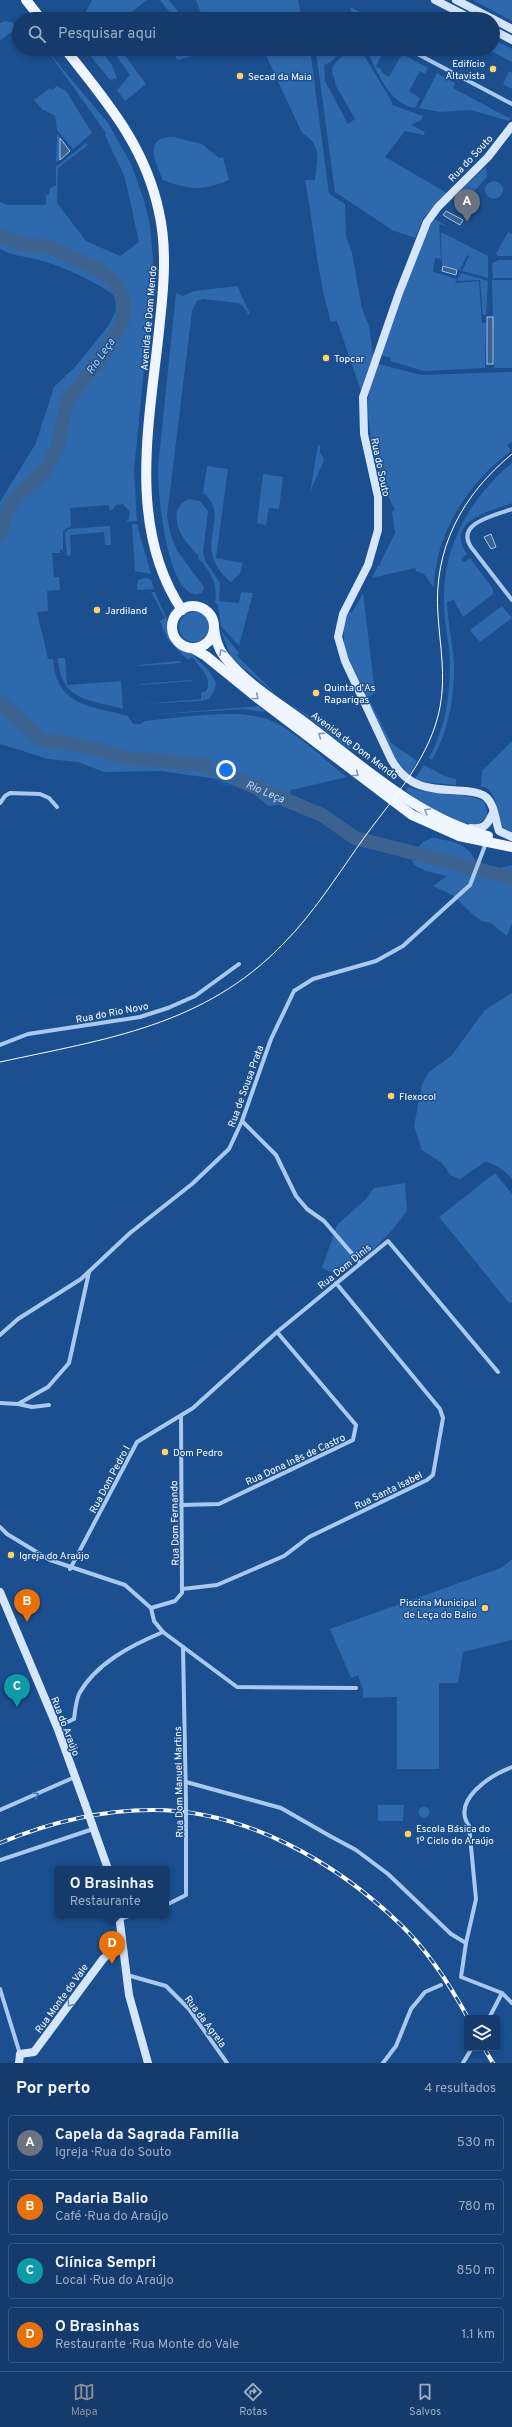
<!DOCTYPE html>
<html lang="pt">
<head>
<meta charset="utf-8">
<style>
  body { margin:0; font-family:Overpass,sans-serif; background:#1d4271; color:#f1f3f6 }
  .controls { position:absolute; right:12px; bottom:12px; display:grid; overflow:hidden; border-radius:4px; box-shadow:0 2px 6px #0003 }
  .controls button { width:36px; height:36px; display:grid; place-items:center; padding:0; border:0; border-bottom:1px solid #33557e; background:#143b6b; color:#f1f3f6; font:20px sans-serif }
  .you { position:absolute; left:226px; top:770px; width:14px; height:14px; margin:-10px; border:3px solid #fff; border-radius:50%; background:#1a73e8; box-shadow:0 0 0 6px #1a73e833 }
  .badge { display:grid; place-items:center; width:26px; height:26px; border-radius:50%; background:#8c9099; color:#fff; font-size:13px; font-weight:700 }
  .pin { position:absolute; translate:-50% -33px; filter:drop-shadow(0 1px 2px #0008) }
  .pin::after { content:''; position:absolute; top:21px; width:14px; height:12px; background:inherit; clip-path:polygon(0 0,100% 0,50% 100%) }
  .popup { position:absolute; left:55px; top:1866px; width:114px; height:52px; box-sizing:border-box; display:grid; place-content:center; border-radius:4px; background:#143b6b; filter:drop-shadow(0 1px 3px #0005); font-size:13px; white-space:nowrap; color:#9dadc1 }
  .popup b { font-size:15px; color:#f1f3f6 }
  .popup::after { content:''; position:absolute; left:50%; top:100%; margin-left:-8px; border:8px solid transparent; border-top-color:#143b6b }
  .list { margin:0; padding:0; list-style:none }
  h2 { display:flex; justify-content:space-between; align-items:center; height:52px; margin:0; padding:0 16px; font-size:17px }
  h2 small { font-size:13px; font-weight:400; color:#9dadc1 }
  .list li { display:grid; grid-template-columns:26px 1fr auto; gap:12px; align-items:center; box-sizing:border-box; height:56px; margin:0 8px 8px; padding:0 8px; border:1px solid #33557e; border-radius:4px }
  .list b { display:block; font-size:15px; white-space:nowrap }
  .list p { margin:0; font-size:13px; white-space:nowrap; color:#9dadc1 }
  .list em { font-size:13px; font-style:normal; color:#9dadc1 }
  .icon { flex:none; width:22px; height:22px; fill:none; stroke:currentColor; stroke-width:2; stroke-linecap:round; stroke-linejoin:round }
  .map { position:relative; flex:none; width:512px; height:2063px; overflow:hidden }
  .search { position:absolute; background:#143b6b; box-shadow:0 2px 6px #0003; left:12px; right:12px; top:12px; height:44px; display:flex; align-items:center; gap:10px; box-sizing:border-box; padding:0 14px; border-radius:22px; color:#9dadc1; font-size:15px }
  .sheet { height:308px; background:#143b6b }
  nav { display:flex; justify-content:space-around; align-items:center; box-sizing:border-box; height:56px; border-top:1px solid #33557e; background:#143b6b; font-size:11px; color:#9dadc1 }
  nav a { display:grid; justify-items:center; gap:2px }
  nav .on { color:#8c9099 }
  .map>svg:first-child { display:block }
  .green { fill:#2e69ad }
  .water { fill:#3c6290; stroke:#9cc4f0 }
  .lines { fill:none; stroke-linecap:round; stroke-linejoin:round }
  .river { stroke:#3c6290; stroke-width:14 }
  .street { stroke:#a9c9ee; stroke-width:4 }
  .secondary { stroke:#d6e6fa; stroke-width:8 }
  .primary { stroke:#f0f6ff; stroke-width:10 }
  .tram { stroke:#fff; stroke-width:1 }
  .rail-casing { stroke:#fff; stroke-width:4 }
  .rail { stroke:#1b4f8f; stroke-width:2.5; stroke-dasharray:8; stroke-linecap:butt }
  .street-bridge { stroke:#a9c9ee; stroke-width:4 }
  .secondary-bridge { stroke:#d6e6fa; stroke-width:8 }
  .oneway { stroke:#7b9ac1 }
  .oneway2 { stroke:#4674ac }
  .oneway3 { stroke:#668bba }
  .poi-dot { fill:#ffd166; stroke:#1b4f8f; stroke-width:1.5 }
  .labels { text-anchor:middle; stroke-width:3; stroke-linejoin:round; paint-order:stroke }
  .poi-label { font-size:10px; fill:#fff; stroke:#1b4f8f; text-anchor:start }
  .street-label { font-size:10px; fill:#fff; stroke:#1b4f8f }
  .water-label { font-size:11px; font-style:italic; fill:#b5d3f5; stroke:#1b4f8f }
</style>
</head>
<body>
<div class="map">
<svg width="512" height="2063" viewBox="0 0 512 2063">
  <rect width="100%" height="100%" fill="#1b4f8f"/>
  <g class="green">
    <path d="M92,0H147L122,19H87L86,12Z"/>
    <path d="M160,0H169L184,19H175Z"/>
    <path d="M196,0H298L302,19H203Z"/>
    <path d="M473,0H512V21Z"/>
    <path d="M350,7L373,19H354Z"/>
    <path d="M5,21L11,22L18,27L0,41V23Z"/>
    <path d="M493,39L512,49V62L487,49H493Z"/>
    <path d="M46,49L108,123L131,164L144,200L150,226L153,258L152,287L134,470L137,521L126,522L129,518L130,512L123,504L116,505L112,510L110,511L109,505L70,508L71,526L63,531V549L60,550V553H52L54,577H59L60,590L47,591L48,611L37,612L48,659H53C57,707 89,705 128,716L133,724H140L145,721C179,718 241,707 272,721C299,734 323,759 347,777L291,790L286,804L269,806L238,782L161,771L104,772L78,762L48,759L0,744V502L36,443L54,387L76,366L109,325L116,310L115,296C96,282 65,267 42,261C27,256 14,257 0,249V202L7,205H46V195H49L50,188L56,185V167L86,143L88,145L58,168L57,203L86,241L120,256L139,242L125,178L105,135L106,133Z"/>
    <path d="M85,49H100L112,65L117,78L110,80Z"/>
    <path d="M115,49H120L146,84L125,101L117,90L130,75L115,54Z"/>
    <path d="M184,49H216L178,60L175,57Z"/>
    <path d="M263,49H310L329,194L345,204L346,237L352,253L362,309L369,326L373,355L361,391L337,321L331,322C317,276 314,227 305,180H315C317,158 323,146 302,133Z"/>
    <path d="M366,49H392L390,54L384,51L376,66L382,70L381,72L389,77L402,54L428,68L425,74L420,71L409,91L420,98L415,108C388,104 377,70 366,49Z"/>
    <path d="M316,52H342C336,56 331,64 324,65L325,81L348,124L355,119L336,86L332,70C336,55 352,50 365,57L392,102V105L423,116L421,120L411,125L425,132L424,135L405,131L385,157L447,193L424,217L415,238L392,230L335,192Z"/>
    <path d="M509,71L512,73V89L503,84Z"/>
    <path d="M437,73L455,83L453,88L509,118L512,112L509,121L471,110L440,112L419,108Z"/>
    <path d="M57,86L66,91L92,133L73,149L57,130L55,116L42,109L34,100L50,88L52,90Z"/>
    <path d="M57,134L60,138V160L56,162Z"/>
    <path d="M173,137L202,144L219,158L223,157L229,180C202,191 190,190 163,180C156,163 142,137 173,137Z"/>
    <path d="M486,167L487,177L468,198L464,194L461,196L458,193Z"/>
    <circle cx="494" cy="190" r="9"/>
    <path d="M434,219L449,227L439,224L441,259L435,258L433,272L457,279L455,283L479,281L482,323H486L485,368L424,371L390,361L391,358L381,355L422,242Z"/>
    <path d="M441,232L488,256V278L462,271L469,256L467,255L460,270L442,265Z"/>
    <path d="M508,232L512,234V256H498L496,254Z"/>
    <path d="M499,260H512V278H493L492,263Z"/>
    <path d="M461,273L488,281L486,315H483L480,280L457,281Z"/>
    <path d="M492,280H512V368H494Z"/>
    <path d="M237,286L250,314H248L243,306L238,303L203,299L197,301L192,311L167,516L171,536L178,552L204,587L202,593C167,607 157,488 158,467L176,293L183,296L194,291Z"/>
    <path d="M378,364L422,375L512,372V442L507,445L511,451C468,483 435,533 434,588L424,574L416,571L415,568L372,578L378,565L381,566L380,563L395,533L392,512L395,510C379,479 368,439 368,403C368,390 374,377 378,364Z"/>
    <path d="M318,445H320V453L324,458L323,463L310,492Z"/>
    <path d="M512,463V503C491,511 444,521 467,554L461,559L464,562L470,558L493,589V594L463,617L454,600L447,602C448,622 452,641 454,661C455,694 449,731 432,760L429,758C447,725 452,686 449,649C447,632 443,615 444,597C444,543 471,497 512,463Z"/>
    <path d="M207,466L228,469L216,558L243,563L240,573L231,582C188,548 234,516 203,493Z"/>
    <path d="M263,474L283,477L279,509L269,508L266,525L257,523Z"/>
    <path d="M189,499L200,501L208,511L203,553L206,562L220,583L219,601L239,603L241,592L253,593L239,646L221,626L218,605L215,603C218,583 211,572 198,558L199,556C188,544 174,532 177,510L182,503Z"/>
    <path d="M132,524H137L151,574L135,571Z"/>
    <path d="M110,526L111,545H105L104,532L70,535L71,555L67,556L65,533L68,529Z"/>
    <path d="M145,578L151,580L154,589L137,590L138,580Z"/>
    <path d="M151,592H155L168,622L171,640L179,648L191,653L210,672L216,683L215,690L209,699L200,701L142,704L201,699V693L206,691C214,680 199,666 192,657L188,660L168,640L160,621L165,618Z"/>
    <path d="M363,593L375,693L368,697L391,743L417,761L409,775L394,757L344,648V630L342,629L348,611L352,613Z"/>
    <path d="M502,606L512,618L480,642L470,630Z"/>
    <circle cx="194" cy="627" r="15"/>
    <path d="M221,631L239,653L237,656L278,696L231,658Z"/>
    <path d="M58,658H65L67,685L121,681L123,709C89,699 61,702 58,658Z"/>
    <path d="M180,661L181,663L139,666V665Z"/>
    <path d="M191,680L194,681L141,685V684Z"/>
    <path d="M287,701L346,741L351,749H349Z"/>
    <path d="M259,706L265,712L244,709L147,715Z"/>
    <path d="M512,741V834C489,821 505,801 485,787H481L482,771Z"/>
    <path d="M424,765L445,776L456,779V785L423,782L415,779Z"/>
    <path d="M408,787C429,796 474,791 485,803L488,816L477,825C452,823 425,806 406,791Z"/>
    <path d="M432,838C451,841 468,842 476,862C490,869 497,870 512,865V923L507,936L491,923L482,921L471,913L454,896L433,886L447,876L426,871L414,865L410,855L423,842Z"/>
    <path d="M512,993V1179C504,1170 496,1164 485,1162L460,1179L450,1175L442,1163L422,1150L414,1126L422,1085L428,1073L452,1055L485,1010Z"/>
    <path d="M495,1173L512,1194V1302L510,1304L439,1217Z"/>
    <path d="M405,1183L407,1211L393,1229L369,1254L331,1272L322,1268L337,1225L366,1199L374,1188Z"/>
    <path d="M512,1559V1640L463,1652L458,1683H439V1769H397V1697L363,1698V1690L358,1675L351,1678L330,1629L501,1568Z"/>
    <path d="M378,1805H404L403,1821H378Z"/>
    <circle cx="424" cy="1812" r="5.5"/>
  </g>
  <g class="water">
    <path d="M60,138L70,151L60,160Z"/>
    <path d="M446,211L463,220L460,225L443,215Z"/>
    <path d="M443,266L457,270L456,275L442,271Z"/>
    <rect x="487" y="317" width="6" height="47"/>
    <path d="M491,534L496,547L491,549L484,537Z"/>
  </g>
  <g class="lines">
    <g class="river">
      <path d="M0,237L27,245L50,247L97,269L115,282L124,303L123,321L103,355L67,401L57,449L44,471L16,497L6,513L0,534"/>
      <path id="s1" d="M0,702L41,740L84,746L128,758L200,764L322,815L355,838L512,878"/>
    </g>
    <g class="street">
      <path d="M408,49L512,104"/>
      <path d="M512,509C496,515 455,523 471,547L512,600"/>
      <path d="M0,803L5,796L10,793L40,794L49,798L57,807"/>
      <path d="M0,1045L28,1034L140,1017L168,1008L195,996L239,964"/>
      <path d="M242,1121L276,1155L296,1196L307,1209L324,1221L360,1263"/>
      <path d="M0,1335L18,1319L81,1279L130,1233L192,1184L229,1149L242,1121L271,1039L294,991L313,979L376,961L403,946L470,885L486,843"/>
      <path d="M0,1403L18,1404L48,1387L69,1363L89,1272"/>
      <path d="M18,1404L32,1407L49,1405"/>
      <path d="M181,1505L219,1504L353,1440L356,1425L277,1332"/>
      <path d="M0,1527L7,1534L50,1560L125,1585L151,1608L154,1621L163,1632L237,1687L356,1688"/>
      <path d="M70,1569L137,1442L193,1408L277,1332L388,1241L498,1372"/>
      <path d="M182,1589L217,1585L284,1556L309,1537L427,1480L433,1475L443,1418L440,1409L336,1283"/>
      <path d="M151,1608L175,1601L182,1593L181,1416"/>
      <path d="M183,1647L186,1804"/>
      <path d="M57,1727L74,1719C75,1711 76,1701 79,1694C96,1663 132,1645 163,1632"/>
      <path d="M512,1767C491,1775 451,1800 469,1826L476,1899L466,1943L461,1977L502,1993L512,2003"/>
      <path d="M186,1782L281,1808L330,1836L356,1850L388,1874L451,1934L466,1943"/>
      <path d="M0,1810L75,1777"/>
      <path d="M0,1860L93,1829"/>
      <path d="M166,1905L186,1895V1820"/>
      <path d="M120,1919L132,1915"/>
      <path d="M127,1975L166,1986L189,2009L227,2063"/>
      <path d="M0,1989L20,2054"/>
      <path d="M489,2018L502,1993"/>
      <path d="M383,2063L396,2046L411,2009L425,1992L441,1985"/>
      <path d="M463,2063L472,2048"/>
    </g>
    <g class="secondary">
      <path d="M435,0L472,19"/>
      <path d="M456,0L493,19"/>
      <path d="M493,19L512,29"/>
      <path d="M493,30L512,40"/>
      <path d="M512,126L488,157L438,207L427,222L399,293L363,397L364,434L378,497V530L368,565L343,614L338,637L345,661L391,759C409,791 433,789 466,791C473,792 480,792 486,797C495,805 495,820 499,831L512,837"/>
      <path d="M471,828C484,830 488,824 493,813"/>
      <path d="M0,1592L57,1727L85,1804"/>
      <path d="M92,1824L108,1869"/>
      <path d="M119,1915L129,1995L148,2063"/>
      <path d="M19,2063L20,2054L34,2052L103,1959L122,1942"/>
    </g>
    <g class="primary">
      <path d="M26,0L41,19"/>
      <path d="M65,49C106,101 145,145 159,212C167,248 164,284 160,321C151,415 125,525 182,610"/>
      <circle cx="193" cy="627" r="21"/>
      <path d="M214,628C215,638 218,648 224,656C245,683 277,702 304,722C359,763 420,820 488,836"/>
      <path d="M192,648L206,656L259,699L412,815L459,836L512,847"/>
    </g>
    <path class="tram" d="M0,1062C106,1039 204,1026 283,944C315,912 340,871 366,835C395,796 431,756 440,707C446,676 440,646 438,615C433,549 462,495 512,454"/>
    <g class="rail-casing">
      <g id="rail">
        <path d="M0,1843C48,1823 100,1810 153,1810C245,1810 336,1862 401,1925C428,1951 450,1985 468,2018"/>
        <path d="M484,2048L493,2063"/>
      </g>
    </g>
    <use href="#rail" class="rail"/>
    <path class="street-bridge" d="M186,1804V1820"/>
    <path class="secondary-bridge" d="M85,1804L92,1824"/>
  </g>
  <defs><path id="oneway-chevron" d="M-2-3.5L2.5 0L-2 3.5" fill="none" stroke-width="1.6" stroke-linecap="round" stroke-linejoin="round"/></defs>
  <g class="oneway">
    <use href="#oneway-chevron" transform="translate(222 652) rotate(-121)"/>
    <use href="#oneway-chevron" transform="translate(256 697) rotate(39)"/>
    <use href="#oneway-chevron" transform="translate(321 735) rotate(-143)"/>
    <use href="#oneway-chevron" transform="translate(356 774) rotate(38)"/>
    <use href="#oneway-chevron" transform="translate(427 811) rotate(-149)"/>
  </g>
  <use class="oneway2" href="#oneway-chevron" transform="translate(36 1795) rotate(-24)"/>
  <use class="oneway3" href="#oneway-chevron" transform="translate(70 2004) rotate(126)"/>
  <g class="poi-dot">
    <circle cx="493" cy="69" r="4"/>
    <circle cx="240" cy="76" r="4"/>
    <circle cx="326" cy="358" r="4"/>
    <circle cx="97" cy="610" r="4"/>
    <circle cx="316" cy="693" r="4"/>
    <circle cx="391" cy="1096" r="4"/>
    <circle cx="165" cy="1452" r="4"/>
    <circle cx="11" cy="1555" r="4"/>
    <circle cx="485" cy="1608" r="4"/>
    <circle cx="408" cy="1834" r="4"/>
  </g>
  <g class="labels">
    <g class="poi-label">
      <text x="485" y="67" text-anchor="end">Edifício<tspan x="485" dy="12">Altavista</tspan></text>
      <text x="248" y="80">Secad da Maia</text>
      <text x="334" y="362">Topcar</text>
      <text x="105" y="614">Jardiland</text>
      <text x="324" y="691">Quinta d'As<tspan x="324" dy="12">Raparigas</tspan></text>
      <text x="399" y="1100">Flexocol</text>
      <text x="173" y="1456">Dom Pedro</text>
      <text x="19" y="1559">Igreja do Araújo</text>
      <text x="477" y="1606" text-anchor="end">Piscina Municipal<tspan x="477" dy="12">de Leça do Balio</tspan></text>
      <text x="416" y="1832">Escola Básica do<tspan x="416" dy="12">1º Ciclo do Araújo</tspan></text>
    </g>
    <g class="street-label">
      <text transform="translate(470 158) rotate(-47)" y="4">Rua do Souto</text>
      <text transform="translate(148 318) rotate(-85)" y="4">Avenida de Dom Mendo</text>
      <text transform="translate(381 467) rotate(78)" y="4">Rua do Souto</text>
      <text transform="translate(355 745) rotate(37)" y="4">Avenida de Dom Mendo</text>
      <text transform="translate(112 1012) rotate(-11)" y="4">Rua do Rio Novo</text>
      <text transform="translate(245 1086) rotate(-70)" y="4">Rua de Sousa Prata</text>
      <text transform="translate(344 1266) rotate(-39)" y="4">Rua Dom Dinis</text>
      <text transform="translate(295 1459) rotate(-25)" y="4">Rua Dona Inês de Castro</text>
      <text transform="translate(109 1479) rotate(-62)" y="4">Rua Dom Pedro I</text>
      <text transform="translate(388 1490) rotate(-26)" y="4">Rua Santa Isabel</text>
      <text transform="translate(174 1523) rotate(-91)" y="4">Rua Dom Fernando</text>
      <text transform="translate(66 1726) rotate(69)" y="4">Rua do Araújo</text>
      <text transform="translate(178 1782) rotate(-91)" y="4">Rua Dom Manuel Martins</text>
      <text transform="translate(61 1998) rotate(-54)" y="4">Rua Monte do Vale</text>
      <text transform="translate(206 2021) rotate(53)" y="4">Rua da Agrela</text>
    </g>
    <g class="water-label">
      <text transform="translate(100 356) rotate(-55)" y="4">Rio Leça</text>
      <text dy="4" stroke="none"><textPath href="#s1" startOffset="288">Rio Leça</textPath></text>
    </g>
  </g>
</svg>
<div class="controls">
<button><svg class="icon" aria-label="layers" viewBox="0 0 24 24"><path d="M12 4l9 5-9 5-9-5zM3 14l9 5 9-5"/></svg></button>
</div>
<div class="you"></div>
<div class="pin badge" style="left:467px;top:222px;background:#6b7280">A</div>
<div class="pin badge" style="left:27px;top:1622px;background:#e8710a">B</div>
<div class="pin badge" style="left:17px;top:1707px;background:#0f9aa8">C</div>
<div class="pin badge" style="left:112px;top:1964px;background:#e8710a">D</div>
<div class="popup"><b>O Brasinhas</b>Restaurante</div>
<div class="search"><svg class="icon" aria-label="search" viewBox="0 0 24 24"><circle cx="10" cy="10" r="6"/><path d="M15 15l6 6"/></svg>Pesquisar aqui</div>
</div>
<section class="sheet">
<h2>Por perto<small>4 resultados</small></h2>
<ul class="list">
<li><span class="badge" style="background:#6b7280">A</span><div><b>Capela da Sagrada Família</b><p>Igreja · Rua do Souto</p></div><em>530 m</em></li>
<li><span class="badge" style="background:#e8710a">B</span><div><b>Padaria Balio</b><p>Café · Rua do Araújo</p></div><em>780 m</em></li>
<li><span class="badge" style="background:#0f9aa8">C</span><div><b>Clínica Sempri</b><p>Local · Rua do Araújo</p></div><em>850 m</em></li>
<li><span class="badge" style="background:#e8710a">D</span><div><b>O Brasinhas</b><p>Restaurante · Rua Monte do Vale</p></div><em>1.1 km</em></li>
</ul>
</section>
<nav>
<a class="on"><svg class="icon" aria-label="map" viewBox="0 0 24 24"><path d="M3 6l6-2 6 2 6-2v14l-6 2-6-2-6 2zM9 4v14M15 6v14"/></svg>Mapa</a>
<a><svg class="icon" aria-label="directions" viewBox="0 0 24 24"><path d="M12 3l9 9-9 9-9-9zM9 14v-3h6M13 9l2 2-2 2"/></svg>Rotas</a>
<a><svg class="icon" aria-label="saved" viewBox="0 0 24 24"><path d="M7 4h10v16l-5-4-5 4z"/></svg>Salvos</a>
</nav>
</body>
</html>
